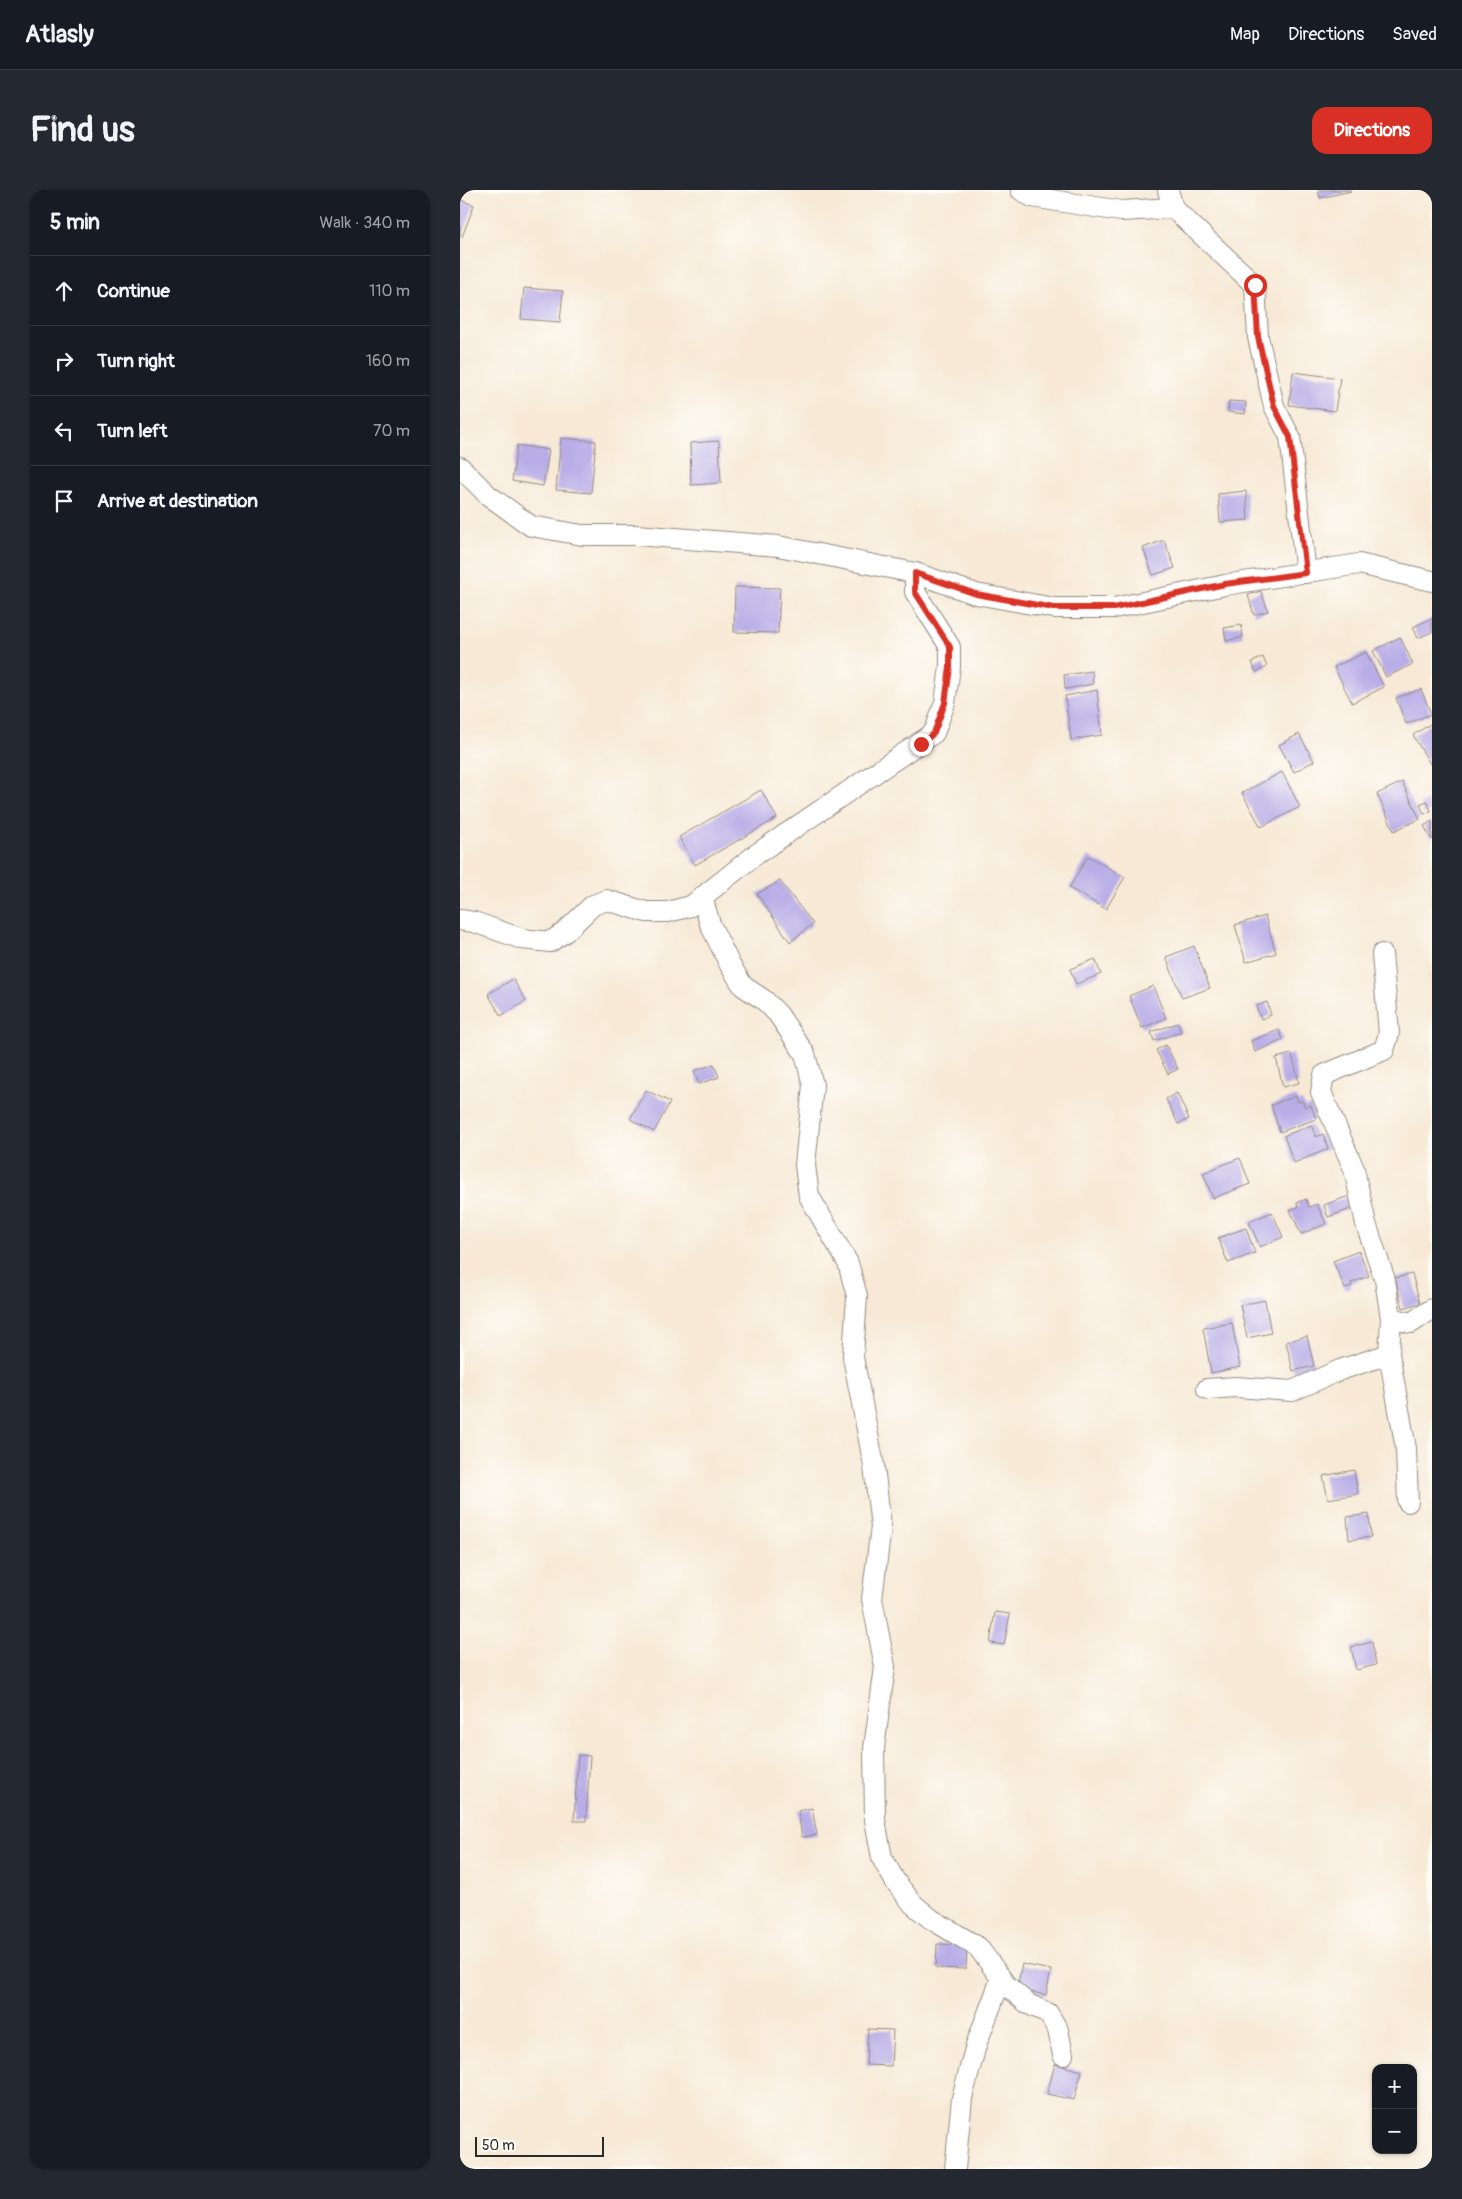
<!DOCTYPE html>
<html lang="en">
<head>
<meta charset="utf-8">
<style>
  body { margin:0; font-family:Pangolin,sans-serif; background:#242831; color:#f1f3f6 }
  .controls { position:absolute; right:15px; bottom:15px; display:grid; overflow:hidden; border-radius:10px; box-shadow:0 1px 4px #0004 }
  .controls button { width:45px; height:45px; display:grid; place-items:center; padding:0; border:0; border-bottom:1px solid #363941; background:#171b24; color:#f1f3f6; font:25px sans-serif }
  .scale { position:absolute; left:15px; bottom:12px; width:129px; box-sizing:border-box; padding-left:5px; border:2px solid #2b2b2b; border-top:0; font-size:14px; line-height:18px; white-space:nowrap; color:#2b2b2b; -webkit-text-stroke:4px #fdfcf7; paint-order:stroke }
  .stop { position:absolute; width:15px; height:15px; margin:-11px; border:4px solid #d93025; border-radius:50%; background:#fff }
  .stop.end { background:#d93025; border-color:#fff; box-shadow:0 1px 5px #0008 }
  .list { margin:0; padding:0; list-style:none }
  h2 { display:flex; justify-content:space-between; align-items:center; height:65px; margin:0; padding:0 20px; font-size:21px }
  h2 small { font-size:16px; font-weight:400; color:#9ea1a6 }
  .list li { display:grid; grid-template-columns:32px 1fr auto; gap:15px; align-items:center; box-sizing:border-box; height:70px; padding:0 20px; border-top:1px solid #363941 }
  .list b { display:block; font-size:19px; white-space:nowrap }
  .list em { font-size:16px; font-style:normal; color:#9ea1a6 }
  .icon { flex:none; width:28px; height:28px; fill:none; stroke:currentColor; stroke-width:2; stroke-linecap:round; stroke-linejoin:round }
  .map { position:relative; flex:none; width:972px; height:1979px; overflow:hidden; border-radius:15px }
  header { display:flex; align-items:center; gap:30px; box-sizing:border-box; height:70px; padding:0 25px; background:#171b24; border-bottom:1px solid #363941 }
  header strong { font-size:24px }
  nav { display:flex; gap:28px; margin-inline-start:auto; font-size:18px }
  .intro { display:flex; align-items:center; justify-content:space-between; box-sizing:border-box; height:120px; padding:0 30px }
  h1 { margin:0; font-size:35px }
  .button { padding:12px 22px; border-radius:15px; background:#d93025; color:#fff; font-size:18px; font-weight:700 }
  main { display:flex; gap:30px; padding:0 30px }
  aside { flex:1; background:#171b24; border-radius:15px; box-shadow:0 1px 4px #0004 }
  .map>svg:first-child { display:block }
  .building { fill:#b9ade7 }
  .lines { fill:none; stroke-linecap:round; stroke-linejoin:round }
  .minor-casing { stroke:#918a80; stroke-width:22 }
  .minor { stroke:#fff; stroke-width:20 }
  .route { stroke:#d93025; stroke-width:6 }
</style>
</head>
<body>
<header>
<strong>Atlasly</strong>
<nav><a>Map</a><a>Directions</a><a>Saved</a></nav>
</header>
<div class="intro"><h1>Find us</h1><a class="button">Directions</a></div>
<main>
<aside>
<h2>5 min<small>Walk · 340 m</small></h2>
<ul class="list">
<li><svg class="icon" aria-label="ahead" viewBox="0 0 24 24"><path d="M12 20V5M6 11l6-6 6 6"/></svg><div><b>Continue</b></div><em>110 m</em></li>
<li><svg class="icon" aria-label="right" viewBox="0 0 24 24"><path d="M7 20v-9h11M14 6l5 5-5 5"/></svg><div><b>Turn right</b></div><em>160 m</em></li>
<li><svg class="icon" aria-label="left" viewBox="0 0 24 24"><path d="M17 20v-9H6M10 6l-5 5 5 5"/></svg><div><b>Turn left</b></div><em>70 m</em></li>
<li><svg class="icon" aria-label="arrive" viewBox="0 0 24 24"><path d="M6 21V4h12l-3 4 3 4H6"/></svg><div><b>Arrive at destination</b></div></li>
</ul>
</aside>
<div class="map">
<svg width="972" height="1979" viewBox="0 0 972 1979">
  <rect width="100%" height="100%" fill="#fdfcf7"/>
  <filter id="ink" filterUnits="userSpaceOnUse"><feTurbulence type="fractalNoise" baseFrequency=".02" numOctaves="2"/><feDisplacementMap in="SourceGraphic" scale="10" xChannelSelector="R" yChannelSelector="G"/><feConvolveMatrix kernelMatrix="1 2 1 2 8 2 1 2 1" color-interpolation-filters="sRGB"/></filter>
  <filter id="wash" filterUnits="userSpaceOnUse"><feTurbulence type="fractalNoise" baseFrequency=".0096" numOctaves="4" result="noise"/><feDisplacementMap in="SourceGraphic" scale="20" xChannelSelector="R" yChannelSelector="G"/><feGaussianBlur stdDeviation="1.12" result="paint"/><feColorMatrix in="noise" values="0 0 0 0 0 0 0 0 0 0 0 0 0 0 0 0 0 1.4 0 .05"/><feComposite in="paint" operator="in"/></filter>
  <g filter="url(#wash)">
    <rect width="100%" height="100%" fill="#f7e9d5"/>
    <g id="blocks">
      <g class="building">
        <path d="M858,0H891V1L860,8Z"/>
        <path d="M0,10L14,15L2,47L0,46Z"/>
        <path d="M64,98L103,101L100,132L61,129Z"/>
        <path d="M833,182L880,188L875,221L829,215Z"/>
        <path d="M769,211L786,212L785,224L768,222Z"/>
        <path d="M101,248L136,251L131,303L96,300Z"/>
        <path d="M259,251L261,293L231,295L230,253Z"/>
        <path d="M57,255L89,260L83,296L52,291Z"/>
        <path d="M786,301L788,330L760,332L758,304Z"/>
        <path d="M704,350L715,378L693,385L683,358Z"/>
        <path d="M275,397L320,398L318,443L274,442Z"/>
        <path d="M801,401L808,421L794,425L788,405Z"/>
        <path d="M972,428V442L958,448L953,437Z"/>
        <path d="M781,435L783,447L766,451L764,438Z"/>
        <path d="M940,447L953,474L926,487L913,461Z"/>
        <path d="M906,462L924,497L892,513L874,477Z"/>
        <path d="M803,467L807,477L796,482L792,472Z"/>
        <path d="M632,481L633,494L605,499L604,485Z"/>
        <path d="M961,499L971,524L946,534L936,508Z"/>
        <path d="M637,500L642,545L611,550L605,506Z"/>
        <path d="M972,533V572L970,574L953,545Z"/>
        <path d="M839,544L854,571L834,582L819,555Z"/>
        <path d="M822,582L840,617L801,637L782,603Z"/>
        <path d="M942,592L960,629L934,641L917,604Z"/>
        <path d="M301,600L317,628L235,675L219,647Z"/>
        <path d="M967,611L971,621L964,624L960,614Z"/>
        <path d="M972,631V650L964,636Z"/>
        <path d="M628,666L665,687L646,719L609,698Z"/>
        <path d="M320,691L353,734L330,752L297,704Z"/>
        <path d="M805,726L816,763L786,772L775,735Z"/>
        <path d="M734,756L750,798L722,808L706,767Z"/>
        <path d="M635,769L641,784L616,794L610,779Z"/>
        <path d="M53,789L66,811L41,826L28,804Z"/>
        <path d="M693,796L706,828L682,838L669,806Z"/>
        <path d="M807,812L811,825L801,829L796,816Z"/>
        <path d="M718,833L721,842L694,851L691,842Z"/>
        <path d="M819,840L823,850L795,862L791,851Z"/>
        <path d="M706,855L718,879L708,884L696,860Z"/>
        <path d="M832,864L839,893L823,897L816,868Z"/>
        <path d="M254,874L259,887L239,894L234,881Z"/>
        <path d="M186,900L210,912L194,942L170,929Z"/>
        <path d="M717,903L729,929L718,934L706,909Z"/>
        <path d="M836,906L838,912L842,911L845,917L851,915L856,929L820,942L811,915Z"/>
        <path d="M851,935L856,947L863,944L868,959L834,973L824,946Z"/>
        <path d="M780,968L790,994L753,1008L743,983Z"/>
        <path d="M892,1005L896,1017L868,1027L864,1015Z"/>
        <path d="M846,1009L849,1017L857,1014L866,1034L841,1044L830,1020L838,1017L837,1013Z"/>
        <path d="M812,1022L823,1047L800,1057L789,1032Z"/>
        <path d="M786,1038L795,1063L768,1073L758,1048Z"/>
        <path d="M899,1061L909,1086L891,1093L892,1096L885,1099L873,1071Z"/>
        <path d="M952,1084L960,1113L943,1118L935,1088Z"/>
        <path d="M805,1110L811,1143L787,1148L780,1115Z"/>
        <path d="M772,1133L780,1177L751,1183L743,1138Z"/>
        <path d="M847,1146L854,1176L833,1181L826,1152Z"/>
        <path d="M894,1280L898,1304L868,1309L863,1286Z"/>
        <path d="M909,1324L911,1347L889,1350L887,1327Z"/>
        <path d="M535,1422L550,1424L544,1455L530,1453Z"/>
        <path d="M912,1452L916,1475L896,1480L891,1457Z"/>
        <path d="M118,1565L130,1566L126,1631H114Z"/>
        <path d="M352,1618L357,1645L342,1647L338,1621Z"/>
        <path d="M477,1754L507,1755L506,1779L476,1778Z"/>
        <path d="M562,1774L591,1780L586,1805L557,1799Z"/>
        <path d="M408,1839L433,1840L431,1876L406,1875Z"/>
        <path d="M595,1874L622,1881L614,1910L587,1904Z"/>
      </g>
    </g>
  </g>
  <g filter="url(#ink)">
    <use href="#blocks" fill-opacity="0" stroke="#918a80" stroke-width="1"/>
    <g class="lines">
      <g class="minor-casing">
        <g id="minor">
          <path d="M561,0L572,7L661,21L713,18"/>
          <path d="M708,0L713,18L795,95L798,147L814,216L830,247L846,383"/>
          <path d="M0,277L28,305L71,336L122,345H176L318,356L455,383L516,404L594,418H654L765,395L899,374L972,391"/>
          <path d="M242,707L250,734L270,775L283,796L304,810L318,824L345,864L353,895L345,975L349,1006L388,1073L397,1106L393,1167L414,1276L421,1337L412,1409L425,1477L414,1558L415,1630L422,1668L435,1691L453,1714L471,1729L518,1757L546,1795L568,1814L588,1823L598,1840L603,1865"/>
          <path d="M0,730L14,732L62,749L90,752L105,742L133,715L147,710L186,722H208L231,716L295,665L474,543L485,513L490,477V457L455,402V383"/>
          <path d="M922,764L929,843L924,860L864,885L861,902L894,979L906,1034L925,1090L931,1128L929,1164L946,1259L948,1312"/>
          <path d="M931,1128L951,1133L972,1119"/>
          <path d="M747,1199L776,1197L832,1201L880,1180L929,1164"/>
          <path d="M495,1979L502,1908L516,1855L541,1789"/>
        </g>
      </g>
      <use href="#minor" class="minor"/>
    </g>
  </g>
  <g class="lines" filter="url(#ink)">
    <path class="route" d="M461,554L474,543L485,513L490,477V457L455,402V383L516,404L594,418H654L765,394L846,383L830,247L814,216L798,147L795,95"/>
  </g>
</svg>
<div class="controls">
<button>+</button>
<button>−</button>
</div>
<div class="scale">50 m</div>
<div class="stop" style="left:795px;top:95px"></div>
<div class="stop end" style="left:461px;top:554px"></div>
</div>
</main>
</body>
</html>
